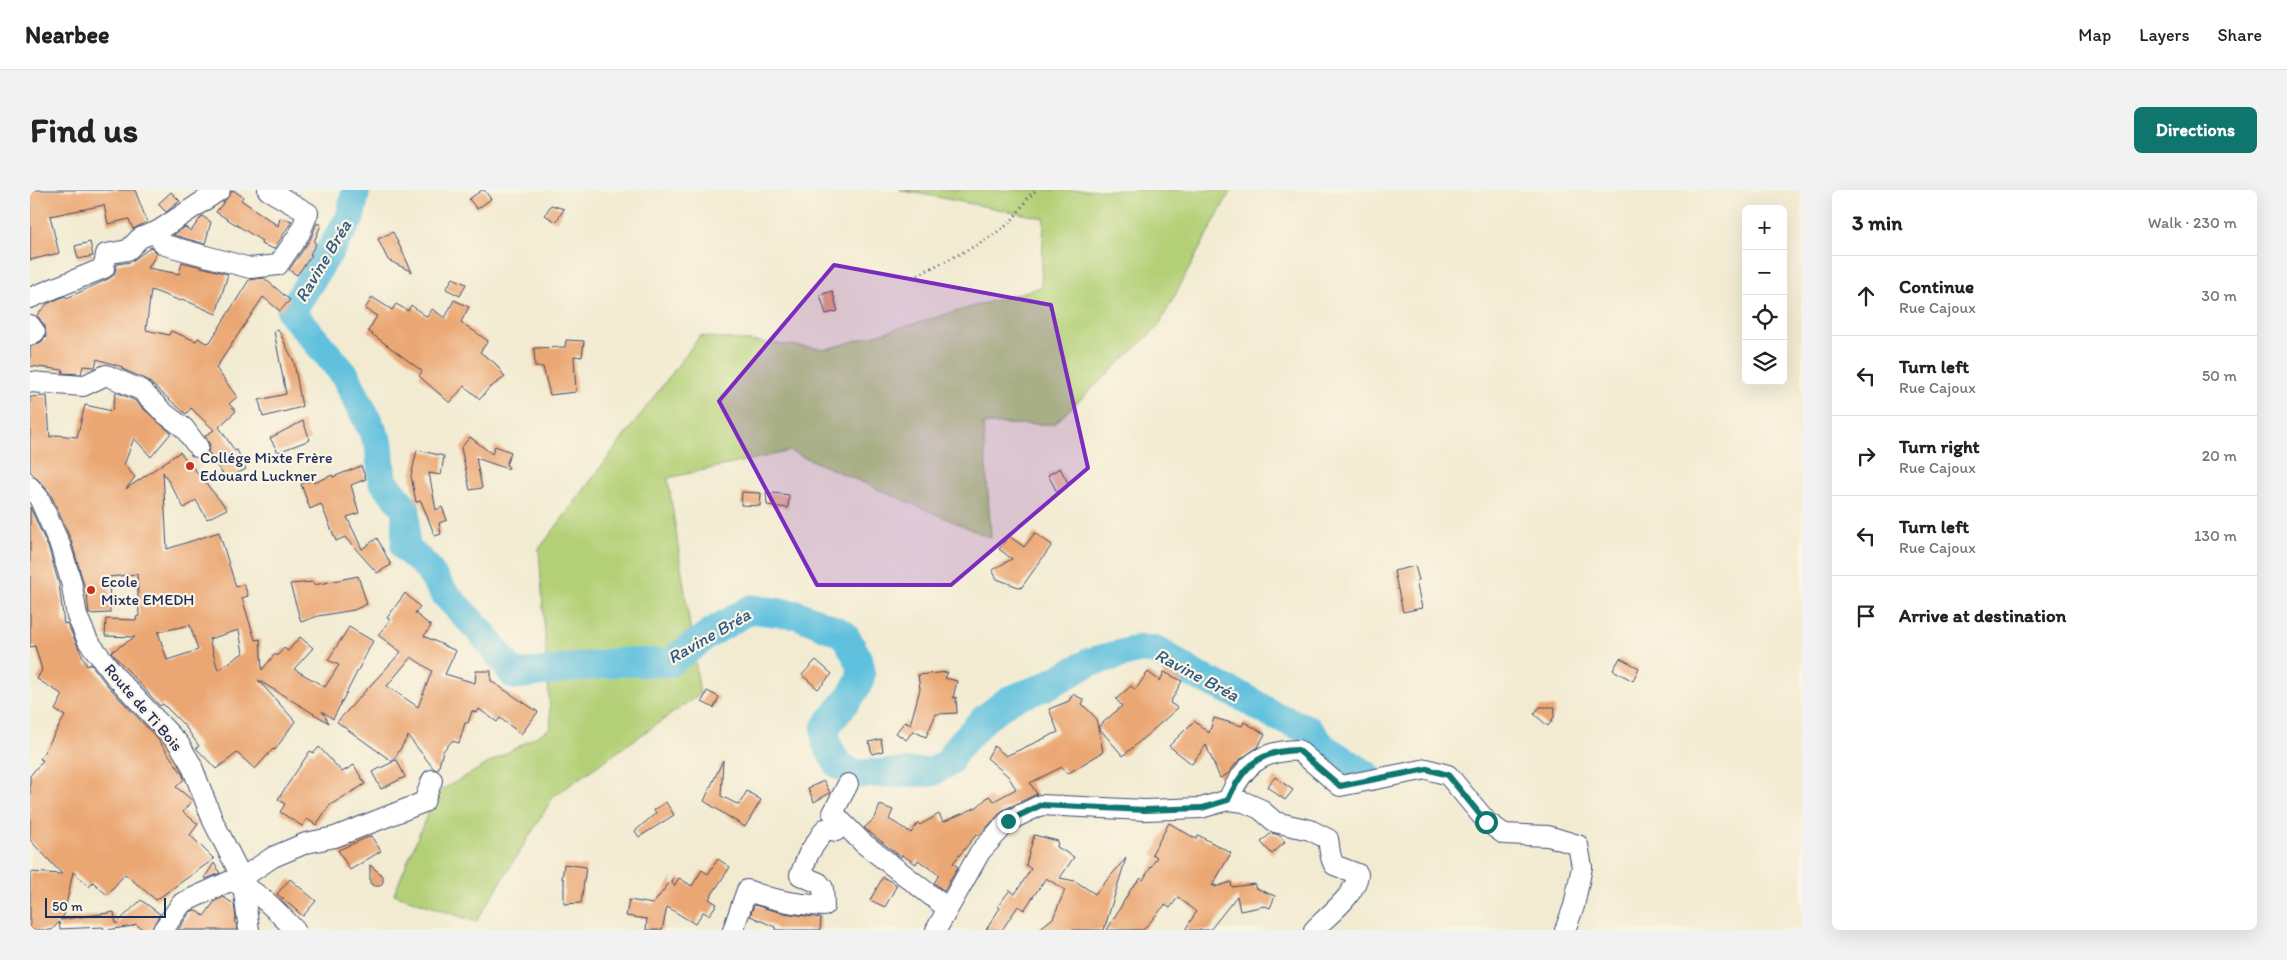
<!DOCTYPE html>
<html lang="en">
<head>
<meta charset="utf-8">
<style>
  body { margin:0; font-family:Itim,sans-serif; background:#f2f2f2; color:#222 }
  .controls { position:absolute; right:15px; top:15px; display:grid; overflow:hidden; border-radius:8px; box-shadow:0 5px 20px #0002 }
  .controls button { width:45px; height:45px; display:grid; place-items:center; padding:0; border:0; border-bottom:1px solid #e0e0e0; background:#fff; color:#222; font:25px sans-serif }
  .scale { position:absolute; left:15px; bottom:12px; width:121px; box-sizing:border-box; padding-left:5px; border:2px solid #1b2f5e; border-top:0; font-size:14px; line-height:18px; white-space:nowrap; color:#1b2f5e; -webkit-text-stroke:4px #fcf5e5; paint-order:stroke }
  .stop { position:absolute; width:15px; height:15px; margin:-11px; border:4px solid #0f766e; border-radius:50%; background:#fff }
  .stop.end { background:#0f766e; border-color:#fff; box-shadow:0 1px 5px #0008 }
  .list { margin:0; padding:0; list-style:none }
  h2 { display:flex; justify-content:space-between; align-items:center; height:65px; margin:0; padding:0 20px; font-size:21px }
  h2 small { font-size:16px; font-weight:400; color:#767676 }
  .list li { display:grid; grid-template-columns:32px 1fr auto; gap:15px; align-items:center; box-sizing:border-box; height:80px; padding:0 20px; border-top:1px solid #e0e0e0 }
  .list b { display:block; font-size:19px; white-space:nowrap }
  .list p { margin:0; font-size:16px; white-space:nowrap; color:#767676 }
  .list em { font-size:16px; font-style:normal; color:#767676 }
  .icon { flex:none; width:28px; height:28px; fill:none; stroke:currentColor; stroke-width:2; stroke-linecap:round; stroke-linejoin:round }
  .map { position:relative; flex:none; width:1772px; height:740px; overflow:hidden; border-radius:8px }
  header { display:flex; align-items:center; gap:30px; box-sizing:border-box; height:70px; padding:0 25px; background:#fff; border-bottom:1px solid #e0e0e0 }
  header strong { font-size:24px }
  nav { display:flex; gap:28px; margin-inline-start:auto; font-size:18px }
  .intro { display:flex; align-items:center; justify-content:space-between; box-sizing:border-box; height:120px; padding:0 30px }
  h1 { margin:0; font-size:35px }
  .button { padding:12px 22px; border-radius:8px; background:#0f766e; color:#fff; font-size:18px; font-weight:700 }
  main { display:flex; gap:30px; padding:0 30px }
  aside { flex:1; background:#fff; border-radius:8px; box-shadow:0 5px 20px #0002 }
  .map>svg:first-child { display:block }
  .built { fill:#ecd8ba }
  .green { fill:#b3d077; stroke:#67806a }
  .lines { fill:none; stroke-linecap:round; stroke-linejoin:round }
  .river { stroke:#60c1de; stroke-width:29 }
  .building { fill:#eba773; fill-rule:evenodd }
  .minor-casing { stroke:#3b4b6f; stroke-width:22 }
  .path { stroke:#3b4b6f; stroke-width:3; stroke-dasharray:1 4; stroke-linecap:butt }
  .minor { stroke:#fff; stroke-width:20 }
  .route { stroke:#0f766e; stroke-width:6 }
  .marked { fill:#7b2cbf; fill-opacity:0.2; stroke:#7b2cbf; stroke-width:4; stroke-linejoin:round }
  .poi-dot { fill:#c8321e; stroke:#fcf5e5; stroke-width:2 }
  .labels { text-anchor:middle; stroke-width:4.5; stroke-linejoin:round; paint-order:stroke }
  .poi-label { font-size:16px; fill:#1b2f5e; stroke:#fcf5e5; text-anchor:start }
  .street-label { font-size:16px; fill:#1b2f5e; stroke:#fcf5e5 }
  .water-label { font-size:18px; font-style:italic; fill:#305b84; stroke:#fcf5e5 }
</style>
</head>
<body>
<header>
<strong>Nearbee</strong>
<nav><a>Map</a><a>Layers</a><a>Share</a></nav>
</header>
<div class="intro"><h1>Find us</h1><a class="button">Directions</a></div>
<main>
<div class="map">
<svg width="1772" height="740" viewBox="0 0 1772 740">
  <rect width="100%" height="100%" fill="#fcf5e5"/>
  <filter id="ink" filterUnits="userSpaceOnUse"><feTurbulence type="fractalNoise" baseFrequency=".02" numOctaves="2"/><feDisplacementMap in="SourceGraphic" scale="10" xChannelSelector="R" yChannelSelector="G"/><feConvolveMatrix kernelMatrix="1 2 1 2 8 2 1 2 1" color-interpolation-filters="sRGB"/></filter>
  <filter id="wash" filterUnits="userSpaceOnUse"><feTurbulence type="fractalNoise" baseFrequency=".0096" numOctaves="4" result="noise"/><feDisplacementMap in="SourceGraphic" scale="20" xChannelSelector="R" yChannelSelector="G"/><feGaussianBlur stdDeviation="1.12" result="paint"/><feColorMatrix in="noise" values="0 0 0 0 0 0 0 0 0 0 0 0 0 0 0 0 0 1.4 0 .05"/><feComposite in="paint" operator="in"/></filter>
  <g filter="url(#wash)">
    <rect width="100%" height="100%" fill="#f2ebd2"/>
    <path class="built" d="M169,260L178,273L151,291L143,278Z"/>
    <path class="green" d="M870,0H1201L1128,137L1024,234H953L961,348L760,261L638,288L670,504L524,606L446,732L364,704L406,603L521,538L509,359L670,146L797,159L1011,97L1014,28Z"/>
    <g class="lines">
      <path class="river" d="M326,0L320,28L261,122L315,185L349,254L352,290L376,319L375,358L395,375L415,404L451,442L484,485L590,472L639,473L682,442L721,419L768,425L814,444C820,455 831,470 831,483C831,499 804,524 795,538L796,553L807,573L823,584L901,582L918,573L927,558L954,529L979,510L1014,497L1060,472L1110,459L1126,460L1165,485L1213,507L1243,525L1278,539L1294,558L1337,585"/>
    </g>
    <g id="blocks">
      <g class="building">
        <path d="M0,0H105L117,32L103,39L99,29L78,34L74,15L20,26L29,63L0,70Z"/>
        <path d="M203,0L213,7L211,10L248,36L250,28L262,31L244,59L231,54L232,51L186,22Z"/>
        <path d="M452,0H454L461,9L447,19L439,9Z"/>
        <path d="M141,2L150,11L136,22L128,14Z"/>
        <path d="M521,15L534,19L526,32L515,25Z"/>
        <path d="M172,26L181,32L175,54L143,45L155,37L161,41Z"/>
        <path d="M287,33L291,35L284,52L286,54L280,64L282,65L267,85L259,80L280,50Z"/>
        <path d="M363,42L382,82L358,70L348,49Z"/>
        <path d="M60,52L63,66L48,69L45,56Z"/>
        <path d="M121,57L127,63L118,78L149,84L152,72L198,84L186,124L152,109L151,111L121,100L116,140L139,145L141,141L166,151L168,148L176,153L180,152L219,90L234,88L260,110L250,121L233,107L186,178L207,207L199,214L206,221L189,237L205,261L207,260L216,279L196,289L178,262L180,255L175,246L184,240L161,218L156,224L116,189L92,179V177L67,169L65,177L53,176L51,184L32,183L33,180L0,176V157L11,152L16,147L15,136L7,125L17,114L35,106L37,108L78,89L84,85L87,74L101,72Z"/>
        <path d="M423,88L436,94L430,106L416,99Z"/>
        <path d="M802,101L808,121L796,124L790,105Z"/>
        <path d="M342,107L362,120L366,114L378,121L381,115L397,127L402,119L415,128L424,110L439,117L431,132L458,151L450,162L466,174L475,187L458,199L450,209L434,196L420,213L389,186L392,181L338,141L347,126L335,119Z"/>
        <path d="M248,139L264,172L272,217L233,227L229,210L256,204L244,141Z"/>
        <path d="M536,150L554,151L552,167L544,166L546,202L520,205L513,177H505L504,158L535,157Z"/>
        <path d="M86,202L104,210L141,243L121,267L104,248L94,275L105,287L96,299L150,262L197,319L177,329L166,310L154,318L133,282L137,359L189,342L206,397L214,394L218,406L212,408L225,450L230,449L232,480L245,464L247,466L254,458L258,461L270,447L283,458L264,479L295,497L309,475L298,470L319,437L343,451L303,529L292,521L299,533L228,490L265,531L245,560L243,559L225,579L207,563L186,579L166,558L169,556L154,535L133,514L130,516L81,462L105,447L75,446L76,429L107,430L106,427L109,426L107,384L79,387L80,423L59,424L57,405L41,350L20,303L0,281V207L17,206L20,247L26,245L47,247L55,215L82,221ZM160,435L168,460L137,470L128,442ZM209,440L213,463L188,480L179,449Z"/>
        <path d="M273,231L280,250L248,262L240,248Z"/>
        <path d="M440,247L462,264L465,256L481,262L476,275L479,277L478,279L446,268L452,298L440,300L431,258Z"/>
        <path d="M387,260L414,266L411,285L399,283L406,320L412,317L417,330L409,333L411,344L405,346L391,311L386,312L381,286Z"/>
        <path d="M331,276L336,289L321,295L329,323L317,327L332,359L347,348L361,375L347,383L315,347L306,351L291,314L280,319L271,294L283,290L284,293L302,285L303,287Z"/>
        <path d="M1030,278L1039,295L1027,302L1018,285Z"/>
        <path d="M712,302L731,303L730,316L711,315Z"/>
        <path d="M736,302L759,305L758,318L737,315Z"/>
        <path d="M0,317L19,359L29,394L34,434L37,433L57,476L61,474L77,495L126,547L152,583L154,589L146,597L162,610L153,622L168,634L160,645L184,669L126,710L95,684L77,705L63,692L59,697L43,682L34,725L30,730L84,722L86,734L111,710L130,724L121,740H114L105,734L103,736L77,740H74L73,737L30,739L29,732L22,740H0V682L32,684L0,650V586L13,570L10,569L35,526L25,520L33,505L7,489L12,480L5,456L0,457Z"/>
        <path d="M1005,343L1022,355L991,398L967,389L962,380L982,369L969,359L979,346L994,357Z"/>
        <path d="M1385,376L1389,390L1386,391L1392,418L1373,422L1364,381Z"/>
        <path d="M328,386L337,414L324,420L288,426L271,432L260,394L283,392L284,395Z"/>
        <path d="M375,403L390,417L385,423L401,436L394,446L426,461L415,484L445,493L446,481H461V491L508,522L491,544L470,528L467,532L449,519L447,523L442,521L438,533H435L429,553L422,551L413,561L408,580L404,579L378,546L363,571L367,570L375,587L351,599L342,582L363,572L307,532L371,462L348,445L360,430L357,428ZM381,467L402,481L388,517L357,496Z"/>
        <path d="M1590,468L1609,478L1603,491L1583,480Z"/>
        <path d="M786,470L802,484L788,499L772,485Z"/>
        <path d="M918,482L915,488L927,491L923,508L926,507L927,523L906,524L896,547L883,541L876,550L866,543L875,531L880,535L890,499L888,485Z"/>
        <path d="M1118,482L1130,491L1134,482L1152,491L1140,513L1148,518L1093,566L1068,537L1092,516L1086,509L1101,496L1105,500Z"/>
        <path d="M677,501L689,507L684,518L672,512Z"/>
        <path d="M1043,504L1054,510L1052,514L1066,528L1073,562L1037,584L1032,577L1000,593L1007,604L973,620L949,646L947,644L923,673L928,677L914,701L904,693L909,685L888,670L886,674L872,665L871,667L834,638L845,628L850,615L863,620L859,629L881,643L888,633L890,635L909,624L913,632L947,617L959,606L964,611L986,599L978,586L957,568L964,556L976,566L1028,542L1019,519L1039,511Z"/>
        <path d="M1510,517H1525L1524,527L1518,536L1504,524Z"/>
        <path d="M1184,528L1212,536L1214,532L1235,544L1228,557L1208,571L1198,584L1190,588L1176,555L1162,574L1139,556L1164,531L1179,543Z"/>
        <path d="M851,549L853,561L842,564L839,552Z"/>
        <path d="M289,557L312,582L324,575L335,594L300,615L286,635L277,629L272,636L250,622L255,614L248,609L280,561L284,563Z"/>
        <path d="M693,570L691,606L709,615L717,601L731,610L715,637L674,611Z"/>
        <path d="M1245,587L1263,600L1255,610L1237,597Z"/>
        <path d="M794,591L800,603L784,612L778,598Z"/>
        <path d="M636,612L644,625L609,647L605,641L626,623L624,620Z"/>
        <path d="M1139,633L1166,649L1168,645L1201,663L1182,696L1186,695L1185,697L1201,692L1202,697L1225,694V698L1245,706L1240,718L1235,716L1210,721L1207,706L1180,740H1155L1166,722L1148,707L1140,718L1135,715L1113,740H1077L1101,699L1111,688L1113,690L1127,667L1122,664Z"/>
        <path d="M1241,643L1249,645L1255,652L1242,664L1231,652Z"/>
        <path d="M1004,645L1028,651L1027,657L1044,667L1030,688L1045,691L1065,704L1096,668L1074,740H1008L1023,728L1035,700L1016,688L994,720L988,716L972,740H956L970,718L968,716L980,700L985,704L1001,679L996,675Z"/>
        <path d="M341,646L351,661L320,680L308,660Z"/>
        <path d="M688,669L700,677L679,709L687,714L679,725L673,722L665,734L637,717L632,740H616L617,729L596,726L599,710L623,714L643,688L642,693L644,696L649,688L662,696L672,680L678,684Z"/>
        <path d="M184,673L190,683L176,689L175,687Z"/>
        <path d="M534,674L556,677L551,713L534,714V689H532Z"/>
        <path d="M340,675L353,686V692L350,696H345L340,693Z"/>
        <path d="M853,687L867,695L855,717L840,710Z"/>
        <path d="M260,689L286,711L273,726L247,704Z"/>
        <path d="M193,707L204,714L206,729L204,732L206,733L207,740H148L160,722L165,720L174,726L185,711Z"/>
        <path d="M724,715L753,723L791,728L790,740H745V737L720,726Z"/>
      </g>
    </g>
  </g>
  <g filter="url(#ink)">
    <use href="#blocks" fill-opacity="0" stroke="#3b4b6f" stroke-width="1"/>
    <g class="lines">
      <g class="minor-casing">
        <g id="minor">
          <path d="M128,41L130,49L135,55L220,78L248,75L270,43L278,23L238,0"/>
          <path d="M0,108L74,78L76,64L98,60L110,48L128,41L190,0"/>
          <path d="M0,135L5,142L0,145"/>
          <path d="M0,192L53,196L76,185L111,200L134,223L154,238L168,257"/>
          <path d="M0,297L9,308L30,355L41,391L47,426L58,451L86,487L149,554L161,574L183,631L212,688L219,740"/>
          <path d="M818,594L803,623L833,653L917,718"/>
          <path d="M1198,610L1214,612L1230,619L1245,632L1280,640L1298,649C1300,659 1299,666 1304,675L1328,684C1326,705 1298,725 1284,740"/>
          <path d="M212,688L243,667L276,653L305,647L394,612L402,590"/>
          <path d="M133,740L152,713L200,691C226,698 246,720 265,740"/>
          <path d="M703,740L717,700C743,711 767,714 794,716L793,698L789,693L770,685L779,663L795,639L806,641L809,635V629"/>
          <path d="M906,740L950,662L978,631L1011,615L1115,620L1171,618L1198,610C1213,576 1229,561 1268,560L1310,596L1397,579L1418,585L1457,632L1474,644L1518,646L1548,655L1552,677L1544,716L1535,740"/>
        </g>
      </g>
      <path class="path" d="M888,85C918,69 950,56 977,35C989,25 994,8 1007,0"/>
      <use href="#minor" class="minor"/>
    </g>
  </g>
  <g class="lines" filter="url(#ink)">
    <path class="route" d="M978,631L1011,615L1115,620L1172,618L1198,610C1213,576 1229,561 1268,560L1310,596L1397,579L1418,585L1456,632"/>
  </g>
  <path class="marked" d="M804,75L1021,115L1058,278L921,395H787L689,211Z"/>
  <g class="poi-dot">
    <circle cx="160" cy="276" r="5"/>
    <circle cx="61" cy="400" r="5"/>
  </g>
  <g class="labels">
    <g class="poi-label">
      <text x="170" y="273">Collége Mixte Frère<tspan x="170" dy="18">Edouard Luckner</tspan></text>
      <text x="71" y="397">Ecole<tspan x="71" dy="18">Mixte EMEDH</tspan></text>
    </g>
    <g class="street-label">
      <text transform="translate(114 517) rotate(49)" y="6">Route de Ti Bois</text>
    </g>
    <g class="water-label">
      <text transform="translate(293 71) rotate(-59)" y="6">Ravine Bréa</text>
      <text transform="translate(679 446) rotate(-30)" y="6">Ravine Bréa</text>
      <text transform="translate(1167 485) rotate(28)" y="6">Ravine Bréa</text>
    </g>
  </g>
</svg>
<div class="controls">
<button>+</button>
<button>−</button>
<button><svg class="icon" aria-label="locate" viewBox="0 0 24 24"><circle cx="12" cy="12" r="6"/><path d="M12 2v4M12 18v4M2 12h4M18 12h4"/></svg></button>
<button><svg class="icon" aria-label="layers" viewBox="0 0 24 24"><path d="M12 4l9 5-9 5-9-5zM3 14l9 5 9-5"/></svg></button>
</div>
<div class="scale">50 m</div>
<div class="stop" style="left:1456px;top:632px"></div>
<div class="stop end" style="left:978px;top:631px"></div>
</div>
<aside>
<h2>3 min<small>Walk · 230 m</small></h2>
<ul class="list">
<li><svg class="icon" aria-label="ahead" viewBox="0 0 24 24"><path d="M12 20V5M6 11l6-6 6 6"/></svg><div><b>Continue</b><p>Rue Cajoux</p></div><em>30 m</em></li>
<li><svg class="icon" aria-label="left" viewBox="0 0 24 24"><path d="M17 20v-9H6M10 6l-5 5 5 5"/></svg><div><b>Turn left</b><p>Rue Cajoux</p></div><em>50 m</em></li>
<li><svg class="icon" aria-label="right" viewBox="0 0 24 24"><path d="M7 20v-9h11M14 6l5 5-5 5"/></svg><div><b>Turn right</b><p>Rue Cajoux</p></div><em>20 m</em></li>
<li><svg class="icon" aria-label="left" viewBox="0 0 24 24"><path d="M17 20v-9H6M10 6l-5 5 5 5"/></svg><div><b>Turn left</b><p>Rue Cajoux</p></div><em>130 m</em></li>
<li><svg class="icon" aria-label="arrive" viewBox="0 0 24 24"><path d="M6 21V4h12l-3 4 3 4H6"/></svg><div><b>Arrive at destination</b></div></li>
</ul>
</aside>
</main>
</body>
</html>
